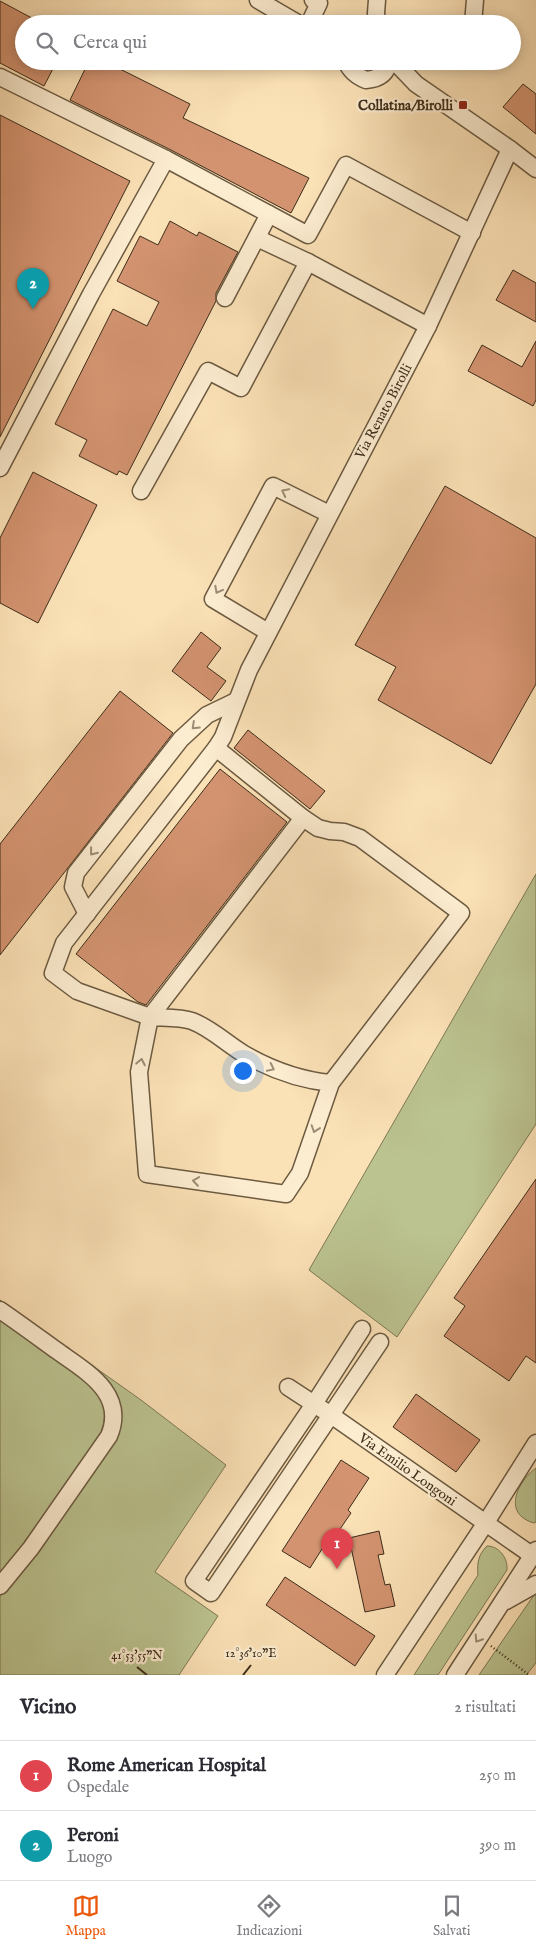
<!DOCTYPE html>
<html lang="it">
<head>
<meta charset="utf-8">
<style>
  body { margin:0; font-family:"IM FELL English",serif; background:#f7f7f7; color:#2b2b33 }
  .you { position:absolute; left:242px; top:1070px; width:18px; height:18px; margin:-12px; border:4px solid #fff; border-radius:50%; background:#1a73e8; box-shadow:0 0 0 8px #1a73e833 }
  .badge { display:grid; place-items:center; width:32px; height:32px; border-radius:50%; background:#ea580c; color:#fff; font-size:16px; font-weight:700 }
  .pin { position:absolute; translate:-50% -41px; filter:drop-shadow(0 1px 2px #0008) }
  .pin::after { content:''; position:absolute; top:26px; width:18px; height:15px; background:inherit; clip-path:polygon(0 0,100% 0,50% 100%) }
  .list { margin:0; padding:0; list-style:none }
  h2 { display:flex; justify-content:space-between; align-items:center; height:65px; margin:0; padding:0 20px; font-size:21px }
  h2 small { font-size:16px; font-weight:400; color:#7c7c81 }
  .list li { display:grid; grid-template-columns:32px 1fr auto; gap:15px; align-items:center; box-sizing:border-box; height:70px; padding:0 20px; border-top:1px solid #e1e1e2 }
  .list b { display:block; font-size:19px; white-space:nowrap }
  .list p { margin:0; font-size:16px; white-space:nowrap; color:#7c7c81 }
  .list em { font-size:16px; font-style:normal; color:#7c7c81 }
  .icon { flex:none; width:28px; height:28px; fill:none; stroke:currentColor; stroke-width:2; stroke-linecap:round; stroke-linejoin:round }
  .map { position:relative; flex:none; width:536px; height:1675px; overflow:hidden }
  .search { position:absolute; background:#fff; box-shadow:0 2px 12px #0003; left:15px; right:15px; top:15px; height:55px; display:flex; align-items:center; gap:12px; box-sizing:border-box; padding:0 18px; border-radius:28px; color:#7c7c81; font-size:19px }
  .sheet { height:205px; background:#fff }
  nav { display:flex; justify-content:space-around; align-items:center; box-sizing:border-box; height:70px; border-top:1px solid #e1e1e2; background:#fff; font-size:14px; color:#7c7c81 }
  nav a { display:grid; justify-items:center; gap:2px }
  nav .on { color:#ea580c }
  .map>svg:first-child { display:block }
  .green { fill:#bbc390; stroke:#7c7855 }
  .building { fill:#d39370; stroke:#3d2d1a }
  .lines { fill:none; stroke-linecap:round; stroke-linejoin:round }
  .minor-casing { stroke:#6c5a41; stroke-width:19 }
  .path { stroke:#3d2d1a; stroke-width:2.5; stroke-dasharray:1 2.5; stroke-linecap:butt }
  .minor { stroke:#fcecd0; stroke-width:16 }
  .oneway { stroke:#9c8c75 }
  .ticks { fill:none; stroke:#3d2d1a; stroke-width:2 }
  .poi-dot { fill:#8f2418; stroke:#fcecd0; stroke-width:2 }
  .labels { text-anchor:middle; stroke-width:4.5; stroke-linejoin:round; paint-order:stroke }
  .poi-label { font-size:14px; font-weight:bold; fill:#3d2d1a; stroke:#fcecd0; text-anchor:end }
  .street-label { font-size:14px; fill:#3d2d1a; stroke:#fcecd0 }
  .ticks-label { font-size:12px; text-anchor:middle; fill:#3d2d1a; stroke:#fcecd0; stroke-width:4.5; stroke-linejoin:round; paint-order:stroke }
</style>
</head>
<body>
<div class="map">
<svg width="536" height="1675" viewBox="0 0 536 1675">
  <rect width="100%" height="100%" fill="#fbe1b6"/>
  <filter id="stains"><feTurbulence type="fractalNoise" baseFrequency=".004" numOctaves="4"/><feColorMatrix values="0 0 0 0 .2 0 0 0 0 .09 0 0 0 0 .02 0 0 0 .5 -.17"/></filter>
  <radialGradient id="worn" r=".72"><stop offset=".6" stop-color="#630" stop-opacity="0"/><stop offset="1" stop-color="#630" stop-opacity=".3"/></radialGradient>
  <g class="green">
    <path d="M536,874V1124L397,1337L309,1270Z"/>
    <path d="M0,1300L141,1400L226,1465L155,1572L218,1616L179,1675H0Z"/>
    <path d="M536,1468V1522L534,1523C502,1514 517,1482 536,1468Z"/>
    <path d="M487,1546C499,1546 508,1558 507,1570L438,1675H414L478,1575C477,1563 478,1555 487,1546Z"/>
    <path d="M536,1592V1663L526,1675H479Z"/>
  </g>
  <g class="building">
    <path d="M0,1L43,24H24V61H57L44,86L0,63Z"/>
    <path d="M89,61H104L190,104L183,118L309,178L291,213L171,150L70,100Z"/>
    <path d="M523,84L536,94V134L503,107Z"/>
    <path d="M0,115L130,181L0,437Z"/>
    <path d="M170,221L197,236L199,232L238,252L216,293V301L127,475L119,471L117,475L79,456L87,440L55,424L113,309L147,326L159,302L117,281L140,236L158,245Z"/>
    <path d="M513,270L536,283V322L496,300Z"/>
    <path d="M536,341V400L533,406L468,371L482,345L522,367Z"/>
    <path d="M33,472L97,505L38,623L0,603V538Z"/>
    <path d="M445,486L536,538V684L491,764L378,700L396,667L355,645Z"/>
    <path d="M201,632L221,648L207,667L226,681L211,701L172,671Z"/>
    <path d="M120,691L173,733L0,955V844Z"/>
    <path d="M248,730L325,791L310,809L234,748Z"/>
    <path d="M220,769L287,822L146,1005L138,1002L76,954Z"/>
    <path d="M536,1179V1363L526,1356L509,1381L444,1336L465,1306L454,1298Z"/>
    <path d="M416,1394L480,1440L456,1472L393,1427Z"/>
    <path d="M341,1460L369,1478L348,1510L351,1513L338,1532L334,1530L310,1568L282,1551Z"/>
    <path d="M379,1531L384,1554L378,1555L385,1585L390,1584L395,1606L365,1612L349,1538Z"/>
    <path d="M285,1577L375,1636L355,1666L266,1605Z"/>
  </g>
  <g class="lines">
    <g class="minor-casing">
      <g id="minor">
        <path d="M258,0L299,24"/>
        <path d="M309,24L319,3L313,0"/>
        <path d="M377,24L376,13L377,0"/>
        <path d="M473,24L475,0"/>
        <path d="M346,61C350,71 356,76 366,80C378,79 387,74 389,61"/>
        <path d="M394,61L416,84L510,149L536,169"/>
        <path d="M0,77L166,159L308,235L346,165L472,233"/>
        <path d="M257,238L308,262"/>
        <path d="M225,298L269,214"/>
        <path d="M0,468L91,294L166,159"/>
        <path d="M141,491L208,371L241,388L308,262L428,326"/>
        <path d="M268,632L213,599L273,486L329,514"/>
        <path d="M216,748L303,818L150,1017L77,991L53,973L64,943Z"/>
        <path d="M216,748L223,737L249,670L428,326L510,149"/>
        <path d="M303,818L318,828L330,831L344,832L360,838L461,913L331,1083C299,1080 272,1070 244,1054C227,1044 211,1028 192,1021C180,1017 163,1018 150,1017L139,1072L147,1174L286,1194L300,1173L331,1083"/>
        <path d="M87,914L73,887L76,873L181,739L207,715L236,701"/>
        <path d="M0,1310C19,1323 38,1337 56,1350C85,1371 127,1393 109,1436L31,1548L0,1586"/>
        <path d="M380,1342L211,1593L194,1581L314,1404L331,1415L533,1556"/>
        <path d="M288,1387L314,1404L362,1329"/>
        <path d="M506,1601L536,1584"/>
        <path d="M385,1675L485,1524L536,1443"/>
        <path d="M455,1675L536,1550"/>
      </g>
    </g>
    <path class="path" d="M491,1646L529,1675"/>
    <use href="#minor" class="minor"/>
  </g>
  <defs><path id="oneway-chevron" d="M-2-3.5L2.5 0L-2 3.5" fill="none" stroke-width="1.6" stroke-linecap="round" stroke-linejoin="round" transform="scale(1.25)"/></defs>
  <g class="oneway">
    <use href="#oneway-chevron" transform="translate(285 492) rotate(-153)"/>
    <use href="#oneway-chevron" transform="translate(218 590) rotate(118)"/>
    <use href="#oneway-chevron" transform="translate(195 726) rotate(137)"/>
    <use href="#oneway-chevron" transform="translate(93 852) rotate(128)"/>
    <use href="#oneway-chevron" transform="translate(141 1062) rotate(-79)"/>
    <use href="#oneway-chevron" transform="translate(271 1068) rotate(26)"/>
    <use href="#oneway-chevron" transform="translate(315 1129) rotate(109)"/>
    <use href="#oneway-chevron" transform="translate(196 1181) rotate(-172)"/>
    <use href="#oneway-chevron" transform="translate(478 1639) rotate(123)"/>
  </g>
  <path class="ticks" d="M137,1667L147,1675M243,1675L251,1665"/>
  <rect class="poi-dot" x="458" y="100" width="10" height="10" rx="2.5"/>
  <g class="labels">
    <g class="poi-label">
      <text x="453" y="110">Collatina/Birolli</text>
    </g>
    <g class="street-label">
      <text transform="translate(383 411) rotate(-62)" y="5">Via Renato Birolli</text>
      <text transform="translate(408 1469) rotate(35)" y="5">Via Emilio Longoni</text>
    </g>
  </g>
  <g class="ticks-label">
    <text x="251" y="1657">12°36'10"E</text>
    <text x="137" y="1659">41°53'55"N</text>
  </g>
  <rect width="100%" height="100%" filter="url(#stains)"/>
  <rect width="100%" height="100%" fill="url(#worn)"/>
</svg>
<div class="you"></div>
<div class="pin badge" style="left:337px;top:1569px;background:#e0444e">1</div>
<div class="pin badge" style="left:33px;top:309px;background:#0f9aa8">2</div>
<div class="search"><svg class="icon" aria-label="search" viewBox="0 0 24 24"><circle cx="10" cy="10" r="6"/><path d="M15 15l6 6"/></svg>Cerca qui</div>
</div>
<section class="sheet">
<h2>Vicino<small>2 risultati</small></h2>
<ul class="list">
<li><span class="badge" style="background:#e0444e">1</span><div><b>Rome American Hospital</b><p>Ospedale</p></div><em>250 m</em></li>
<li><span class="badge" style="background:#0f9aa8">2</span><div><b>Peroni</b><p>Luogo</p></div><em>390 m</em></li>
</ul>
</section>
<nav>
<a class="on"><svg class="icon" aria-label="map" viewBox="0 0 24 24"><path d="M3 6l6-2 6 2 6-2v14l-6 2-6-2-6 2zM9 4v14M15 6v14"/></svg>Mappa</a>
<a><svg class="icon" aria-label="directions" viewBox="0 0 24 24"><path d="M12 3l9 9-9 9-9-9zM9 14v-3h6M13 9l2 2-2 2"/></svg>Indicazioni</a>
<a><svg class="icon" aria-label="saved" viewBox="0 0 24 24"><path d="M7 4h10v16l-5-4-5 4z"/></svg>Salvati</a>
</nav>
</body>
</html>
